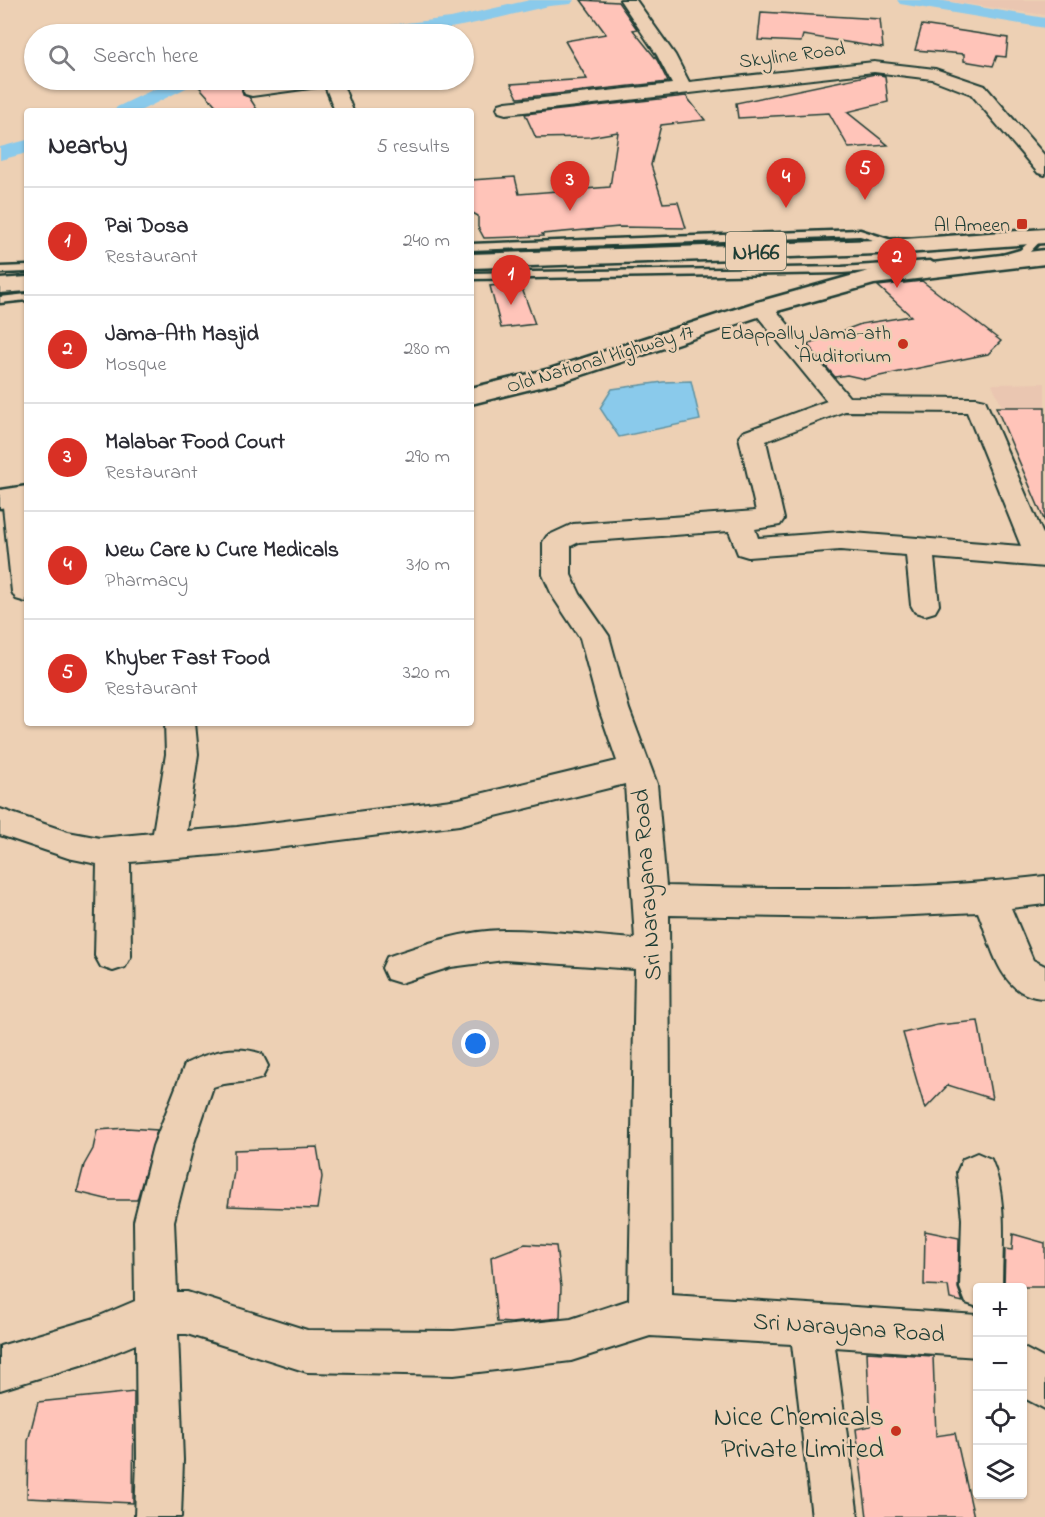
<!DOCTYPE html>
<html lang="en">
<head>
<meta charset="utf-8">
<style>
  body { margin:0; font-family:"Indie Flower",sans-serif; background:#f7f7f7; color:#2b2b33 }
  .controls { position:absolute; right:18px; bottom:18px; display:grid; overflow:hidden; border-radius:6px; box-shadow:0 2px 4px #0004 }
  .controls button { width:54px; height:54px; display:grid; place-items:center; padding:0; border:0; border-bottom:2px solid #e1e1e2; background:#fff; color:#2b2b33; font:30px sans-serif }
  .you { position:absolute; left:476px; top:1044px; width:21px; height:21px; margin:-15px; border:4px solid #fff; border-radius:50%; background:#1a73e8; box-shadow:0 0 0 9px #1a73e833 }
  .badge { display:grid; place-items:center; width:39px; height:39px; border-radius:50%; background:#d93025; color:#fff; font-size:20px; font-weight:700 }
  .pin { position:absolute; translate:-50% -50px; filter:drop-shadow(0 2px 3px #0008) }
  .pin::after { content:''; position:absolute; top:32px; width:21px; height:18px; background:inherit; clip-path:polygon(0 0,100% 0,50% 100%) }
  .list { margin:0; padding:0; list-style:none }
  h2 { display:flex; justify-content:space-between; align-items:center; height:78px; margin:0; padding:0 24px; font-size:26px }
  h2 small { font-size:20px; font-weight:400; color:#7c7c81 }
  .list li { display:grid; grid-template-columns:39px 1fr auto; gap:18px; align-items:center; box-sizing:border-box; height:108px; padding:0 24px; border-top:2px solid #e1e1e2 }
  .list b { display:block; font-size:22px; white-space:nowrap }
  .list p { margin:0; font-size:20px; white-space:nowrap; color:#7c7c81 }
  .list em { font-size:20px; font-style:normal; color:#7c7c81 }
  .icon { flex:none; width:33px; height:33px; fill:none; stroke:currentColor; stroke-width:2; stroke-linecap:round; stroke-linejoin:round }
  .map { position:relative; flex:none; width:1045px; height:1517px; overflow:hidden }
  .search { position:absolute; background:#fff; box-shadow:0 2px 4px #0004; left:24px; top:24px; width:450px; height:66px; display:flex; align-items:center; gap:15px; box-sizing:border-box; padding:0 21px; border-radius:33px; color:#7c7c81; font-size:22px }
  .panel { position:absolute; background:#fff; box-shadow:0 2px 4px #0004; left:24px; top:108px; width:450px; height:618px; border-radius:6px }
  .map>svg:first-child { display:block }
  .built { fill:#eac6b1 }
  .water { fill:#8acaeb; stroke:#5f92a2; stroke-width:1.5 }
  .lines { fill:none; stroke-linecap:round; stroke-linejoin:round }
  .canal { fill:#8acaeb; fill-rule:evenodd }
  .building { fill:#ffc4b9; stroke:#1f3d34; stroke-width:1.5 }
  .service-casing { stroke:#1f3d34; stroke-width:5 }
  .minor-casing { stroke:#1f3d34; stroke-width:4 }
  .tertiary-casing { stroke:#1f3d34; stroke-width:5 }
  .trunk-casing { stroke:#1f3d34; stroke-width:5 }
  .service { fill:#edd0b4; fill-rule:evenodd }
  .minor { fill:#edd0b4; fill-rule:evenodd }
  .tertiary { fill:#edd0b4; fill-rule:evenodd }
  .trunk { fill:#edd0b4; fill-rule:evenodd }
  .poi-dot { fill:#c8321e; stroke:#edd0b4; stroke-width:2 }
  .labels { text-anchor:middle; stroke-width:5; stroke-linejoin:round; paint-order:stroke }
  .far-street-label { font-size:20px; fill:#1f3d34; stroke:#edd0b4 }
  .far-poi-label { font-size:20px; fill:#1f3d34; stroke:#edd0b4; text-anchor:end }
  .shield { fill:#edd0b4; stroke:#5d695a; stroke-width:1.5 }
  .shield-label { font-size:22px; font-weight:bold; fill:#1f3d34 }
  .street-label { font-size:24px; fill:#1f3d34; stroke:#edd0b4 }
  .near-poi-label { font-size:28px; fill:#1f3d34; stroke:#edd0b4; text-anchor:end }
</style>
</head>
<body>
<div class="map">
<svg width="1045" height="1517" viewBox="0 0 1045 1517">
  <rect width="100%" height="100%" fill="#edd0b4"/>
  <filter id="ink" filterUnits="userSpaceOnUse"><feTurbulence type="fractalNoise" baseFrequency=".0167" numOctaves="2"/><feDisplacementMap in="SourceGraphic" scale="12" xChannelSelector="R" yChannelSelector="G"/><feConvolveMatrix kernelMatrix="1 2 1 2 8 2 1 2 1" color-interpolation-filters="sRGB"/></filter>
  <g filter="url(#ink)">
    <g class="built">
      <path d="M938,0H1045V15Z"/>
      <path d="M1045,383V505L992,384Z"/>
    </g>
    <path class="water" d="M691,381L700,420L619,437L600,408L612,389L663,382Z"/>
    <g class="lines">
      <g class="canal">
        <path d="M530,0H574L571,4L549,6C482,21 412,42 343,34L346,30L352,29L451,18Z"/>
        <path d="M897,0H938L1045,18V28L906,5L900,4Z"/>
        <path d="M173,80H197L194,84L140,111H114L117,107Z"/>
        <path d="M27,140V153L0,160V147Z"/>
      </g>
    </g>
    <g class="building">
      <path d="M581,0L618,2L637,29L633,30L657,60L668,82L518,98L511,84L587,79L565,41L606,34Z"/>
      <path d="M761,12L880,19L883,48L803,35L801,42L758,40Z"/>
      <path d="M922,25L1008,38L1006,57L997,56L993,66L964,61V54L915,50Z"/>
      <path d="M875,74L885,76L888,102L847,112L888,145L849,148L829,113L738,118L736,103Z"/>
      <path d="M193,80H237L242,87L243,95L249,97L258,111H221Z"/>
      <path d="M686,96L705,120L661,125L651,165L663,203L678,202L686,228L619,227L542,234L543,236L484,238L478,227V216L471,212V180L515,177L519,194L610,187L618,132L589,137L536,138L525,114Z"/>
      <path d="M922,281L1001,341L988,354L865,379L847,375L835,377L807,344L861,324L911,316L878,286Z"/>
      <path d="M520,283L535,324L501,328L490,286Z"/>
      <path d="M996,407H1045V522Z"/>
      <path d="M978,1021L992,1099L948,1085L925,1109L903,1033L937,1025Z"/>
      <path d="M127,1128L157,1130L137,1200H110L77,1192L84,1165L93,1149L97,1130Z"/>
      <path d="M317,1147L322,1177L317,1209L228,1206L234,1172V1150Z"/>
      <path d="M925,1231L959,1238L958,1288L963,1302L950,1299L948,1286L924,1285Z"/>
      <path d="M1013,1234L1045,1243V1287H1004L1005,1249L1012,1250Z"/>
      <path d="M525,1244L556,1246L561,1287L560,1318L511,1323L497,1322L491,1257Z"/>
      <path d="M867,1352L933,1356L936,1436L955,1433L974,1517H867L856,1429L870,1426Z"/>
      <path d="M134,1392L133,1503L27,1498L28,1441L38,1402Z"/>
    </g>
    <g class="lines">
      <g class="service-casing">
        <g id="service">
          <path d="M860,230L910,246L905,249L860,236L471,250V244Z"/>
          <path d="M1040,233L1045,236L1027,255L1004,259L999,256L1020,250Z"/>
          <path d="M930,261L935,264L934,266L842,273L471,279V273L842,267Z"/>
          <path d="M27,266V272L0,273V267Z"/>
          <path d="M27,294V300L0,303V297Z"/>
        </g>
      </g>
      <g class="minor-casing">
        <g id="minor">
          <path d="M620,0H636L675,55L689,82L874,62L935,69L985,86L1045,156V175L1038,173L971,94L932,79L874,72L506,114L499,112L497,108L499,104L506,102L672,84L657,55Z"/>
          <path d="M290,80H341L353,111H335L325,86L252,96L245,94L243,90L245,86Z"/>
          <path d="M762,301L770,303L849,397L976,398L985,400L1045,539V567L934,558L939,605L935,612L925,615L915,612L911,605L906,555L840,550L748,557L738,554L729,531L579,542L571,546V575L580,594L609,636L629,709L657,784L666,886C793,889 919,891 1045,876V904L1011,908L1033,960L1045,966V998C1000,998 992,946 978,912L848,918L669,915L671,1295L978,1315V1357L835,1347L858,1517H812L792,1344L650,1336L571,1361L454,1375L307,1372L187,1334H178L183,1460L181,1517H135L137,1460L136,1344L97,1360L0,1390V1346L95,1318L135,1301L134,1221L153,1146L185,1064C210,1052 235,1044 262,1054L268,1066L262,1078C246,1084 227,1081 213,1087L193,1146L174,1221L177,1292H187L307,1330L454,1331L571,1319L629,1300L635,969L504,960L451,967L400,983L387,979L382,968L387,957C425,944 465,930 505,930C548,930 592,936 635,939L625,784L459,825L237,853L130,862L131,956L125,967L113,971L101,967L95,956L97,864L68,858L0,835V809L68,832L100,838L153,833L166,754L165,723H195L198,754L187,831L237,827L459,799L617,761L599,709L580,638L553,597L543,575V542L547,536L573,524L756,511L739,437L743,432L827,401L751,308L754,303ZM845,411L967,412L1021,546L840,532L758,538L755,529L780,525L784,519L766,441Z"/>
          <path d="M15,489L24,491L27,495L26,602L16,599L12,592L2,497L6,491Z"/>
          <path d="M977,1153L991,1159C1008,1197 1002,1246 1002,1288H978V1307L966,1303L960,1288L962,1219L957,1172L963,1159Z"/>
          <path d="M1022,1347L1045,1359V1409L1022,1397Z"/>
        </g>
      </g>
      <g class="tertiary-casing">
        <g id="tertiary">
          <path d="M1045,250V264L874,284L770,313L567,380L471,404V388L550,369L754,303L872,270Z"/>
          <path d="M27,486V504L0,508V490Z"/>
        </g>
      </g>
      <g class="trunk-casing">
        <g id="trunk">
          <path d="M1045,229V243L905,253L471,268V254L905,239Z"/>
          <path d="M27,277V291L0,293V279Z"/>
        </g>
      </g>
      <use href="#service" class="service"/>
      <use href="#minor" class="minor"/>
      <use href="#tertiary" class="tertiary"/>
      <use href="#trunk" class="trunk"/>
    </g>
  </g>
  <g class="poi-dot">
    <rect x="1016" y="218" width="12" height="12" rx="3"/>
    <circle cx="903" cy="344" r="6"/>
    <circle cx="896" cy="1431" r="6"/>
  </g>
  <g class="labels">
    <g class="far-street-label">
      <text transform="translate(792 54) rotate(-7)" y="7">Skyline Road</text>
      <text transform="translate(600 358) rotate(-17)" y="7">Old National Highway 17</text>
    </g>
    <g class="far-poi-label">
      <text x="1010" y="231">Al Ameen</text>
      <text x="891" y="339">Edappally Jama-ath<tspan x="891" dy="23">Auditorium</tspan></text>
    </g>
    <rect class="shield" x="726" y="232" width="60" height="38" rx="4.5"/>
    <g class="shield-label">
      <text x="756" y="259">NH66</text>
    </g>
    <g class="street-label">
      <text transform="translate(646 885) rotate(-94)" y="8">Sri Narayana Road</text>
      <text transform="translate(849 1327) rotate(4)" y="8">Sri Narayana Road</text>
    </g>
    <g class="near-poi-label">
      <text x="884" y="1425">Nice Chemicals<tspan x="884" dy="32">Private Limited</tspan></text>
    </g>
  </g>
</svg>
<div class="controls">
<button>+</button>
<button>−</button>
<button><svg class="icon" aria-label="locate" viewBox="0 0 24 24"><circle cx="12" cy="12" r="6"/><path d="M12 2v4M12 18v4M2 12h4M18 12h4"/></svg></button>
<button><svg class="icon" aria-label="layers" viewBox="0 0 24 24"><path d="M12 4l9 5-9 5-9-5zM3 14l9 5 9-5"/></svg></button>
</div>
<div class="you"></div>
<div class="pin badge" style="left:511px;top:305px">1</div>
<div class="pin badge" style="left:897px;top:288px">2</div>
<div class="pin badge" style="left:570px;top:211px">3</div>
<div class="pin badge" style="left:786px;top:208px">4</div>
<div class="pin badge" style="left:865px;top:200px">5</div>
<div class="search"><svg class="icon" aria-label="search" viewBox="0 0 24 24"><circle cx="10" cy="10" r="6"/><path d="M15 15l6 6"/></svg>Search here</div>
<section class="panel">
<h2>Nearby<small>5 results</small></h2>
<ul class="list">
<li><span class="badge">1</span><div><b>Pai Dosa</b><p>Restaurant</p></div><em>240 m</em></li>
<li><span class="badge">2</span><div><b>Jama-Ath Masjid</b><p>Mosque</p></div><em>280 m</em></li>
<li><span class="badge">3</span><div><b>Malabar Food Court</b><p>Restaurant</p></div><em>290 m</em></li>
<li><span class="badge">4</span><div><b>New Care N Cure Medicals</b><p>Pharmacy</p></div><em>310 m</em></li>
<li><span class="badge">5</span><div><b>Khyber Fast Food</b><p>Restaurant</p></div><em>320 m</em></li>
</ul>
</section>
</div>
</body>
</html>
